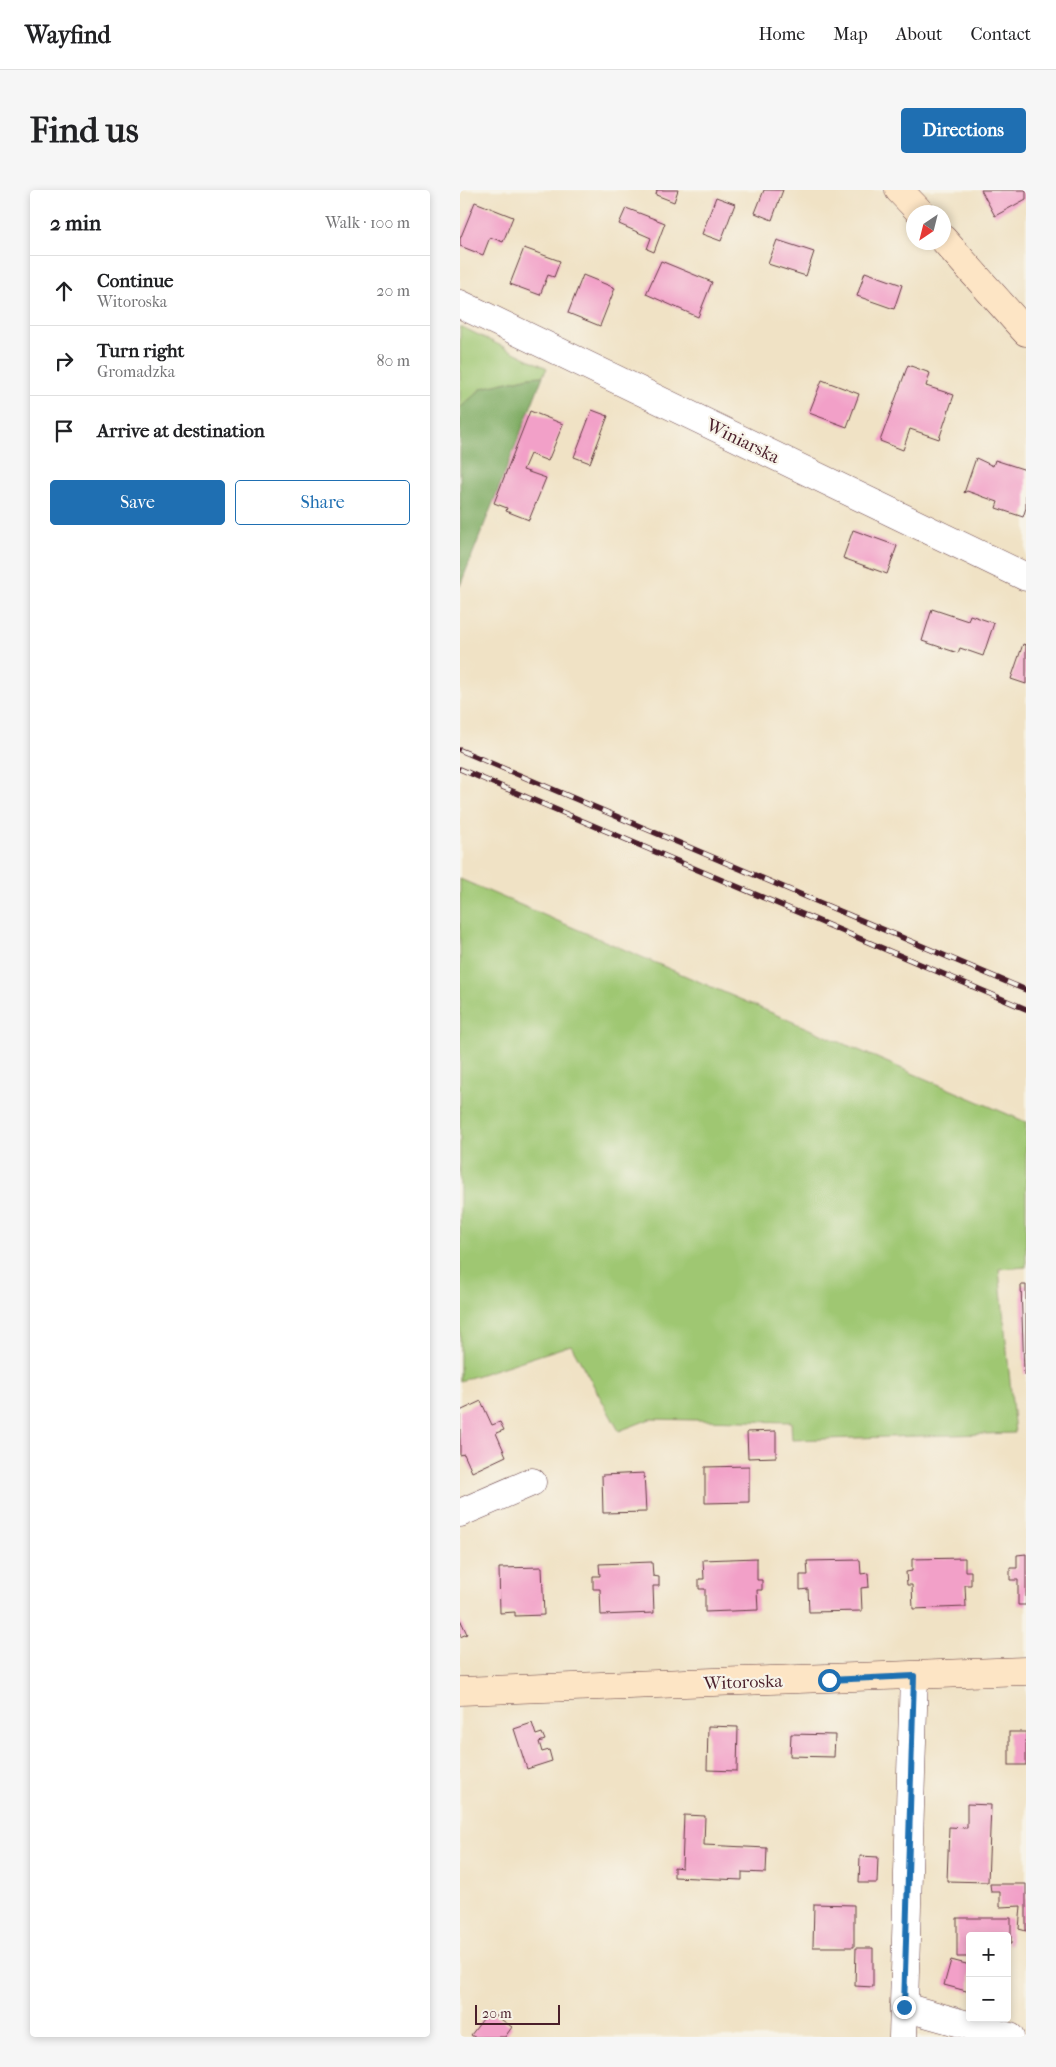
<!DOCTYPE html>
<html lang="en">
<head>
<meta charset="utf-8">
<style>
  body { margin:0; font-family:"IM FELL French Canon",serif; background:#f6f6f6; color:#202124 }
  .controls { position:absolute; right:15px; bottom:15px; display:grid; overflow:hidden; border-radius:5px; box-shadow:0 2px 8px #0003 }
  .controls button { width:45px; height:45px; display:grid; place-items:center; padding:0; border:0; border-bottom:1px solid #e0e0e0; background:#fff; color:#202124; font:25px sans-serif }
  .compass { position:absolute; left:446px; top:15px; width:45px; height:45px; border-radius:50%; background:#fff; box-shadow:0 2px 8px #0003; rotate:215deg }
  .scale { position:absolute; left:15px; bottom:12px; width:85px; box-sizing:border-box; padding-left:5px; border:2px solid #4a1f2b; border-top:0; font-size:14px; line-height:18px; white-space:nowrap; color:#4a1f2b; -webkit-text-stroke:4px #f7f3e8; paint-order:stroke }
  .stop { position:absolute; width:15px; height:15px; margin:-11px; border:4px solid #1f6fb2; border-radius:50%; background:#fff }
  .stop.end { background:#1f6fb2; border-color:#fff; box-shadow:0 1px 5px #0008 }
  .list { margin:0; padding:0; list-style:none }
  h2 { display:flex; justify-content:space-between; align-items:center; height:65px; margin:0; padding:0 20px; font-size:21px }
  h2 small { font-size:16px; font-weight:400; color:#757577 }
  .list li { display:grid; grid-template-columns:32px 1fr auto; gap:15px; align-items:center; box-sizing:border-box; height:70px; padding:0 20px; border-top:1px solid #e0e0e0 }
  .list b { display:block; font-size:19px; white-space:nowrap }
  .list p { margin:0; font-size:16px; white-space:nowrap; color:#757577 }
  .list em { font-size:16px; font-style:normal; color:#757577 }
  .actions { display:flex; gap:10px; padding:15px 20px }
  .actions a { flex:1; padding:11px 0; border:1px solid #1f6fb2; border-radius:5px; text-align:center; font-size:18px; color:#1f6fb2 }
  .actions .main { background:#1f6fb2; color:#fff }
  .icon { flex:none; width:28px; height:28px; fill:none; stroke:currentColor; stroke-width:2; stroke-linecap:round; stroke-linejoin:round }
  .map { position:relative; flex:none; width:566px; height:1847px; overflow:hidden; border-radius:5px }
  header { display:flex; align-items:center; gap:30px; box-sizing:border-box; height:70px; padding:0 25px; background:#fff; border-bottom:1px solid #e0e0e0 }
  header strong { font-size:24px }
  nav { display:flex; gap:28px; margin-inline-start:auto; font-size:18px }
  .intro { display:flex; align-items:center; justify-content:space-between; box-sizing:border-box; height:120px; padding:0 30px }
  h1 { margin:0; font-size:35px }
  .button { padding:12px 22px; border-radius:5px; background:#1f6fb2; color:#fff; font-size:18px; font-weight:700 }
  main { display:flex; gap:30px; padding:0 30px }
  aside { flex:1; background:#fff; border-radius:5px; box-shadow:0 2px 8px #0003 }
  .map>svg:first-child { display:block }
  .green { fill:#9fc772; stroke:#74734e }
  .forest { fill:#7fac64; stroke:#646648 }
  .building { fill:#f2a0c8 }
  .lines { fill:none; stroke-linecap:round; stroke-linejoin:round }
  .street-casing { stroke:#633c42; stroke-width:29 }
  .secondary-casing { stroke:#633c42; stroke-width:29 }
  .street { stroke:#fff; stroke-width:28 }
  .secondary { stroke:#fde5c5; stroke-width:28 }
  .rail-casing { stroke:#4a1f2b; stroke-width:5.5 }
  .rail { stroke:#f7f3e8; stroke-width:4; stroke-dasharray:11; stroke-linecap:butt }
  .route { stroke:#1f6fb2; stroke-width:6 }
  .labels { text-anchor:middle; stroke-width:4.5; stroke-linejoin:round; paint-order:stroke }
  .street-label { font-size:18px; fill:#4a1f2b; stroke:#f7f3e8 }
</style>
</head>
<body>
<header>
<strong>Wayfind</strong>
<nav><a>Home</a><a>Map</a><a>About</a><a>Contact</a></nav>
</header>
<div class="intro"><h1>Find us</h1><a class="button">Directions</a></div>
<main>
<aside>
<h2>2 min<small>Walk · 100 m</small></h2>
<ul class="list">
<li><svg class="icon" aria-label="ahead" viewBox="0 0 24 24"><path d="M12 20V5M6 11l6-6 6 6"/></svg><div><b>Continue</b><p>Witoroska</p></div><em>20 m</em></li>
<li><svg class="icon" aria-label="right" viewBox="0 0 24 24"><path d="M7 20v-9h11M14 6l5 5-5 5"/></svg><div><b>Turn right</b><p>Gromadzka</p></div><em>80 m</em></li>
<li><svg class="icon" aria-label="arrive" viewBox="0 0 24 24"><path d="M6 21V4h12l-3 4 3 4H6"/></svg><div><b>Arrive at destination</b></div></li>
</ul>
<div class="actions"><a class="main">Save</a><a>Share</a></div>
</aside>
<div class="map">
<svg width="566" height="1847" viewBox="0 0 566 1847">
  <rect width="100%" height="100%" fill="#f7f3e8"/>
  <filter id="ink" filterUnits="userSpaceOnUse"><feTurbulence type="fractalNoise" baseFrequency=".02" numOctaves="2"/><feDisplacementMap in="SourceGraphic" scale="10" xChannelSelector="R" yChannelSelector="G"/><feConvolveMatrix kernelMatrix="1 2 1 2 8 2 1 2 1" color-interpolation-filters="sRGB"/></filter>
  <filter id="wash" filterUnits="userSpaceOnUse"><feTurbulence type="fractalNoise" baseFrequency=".0096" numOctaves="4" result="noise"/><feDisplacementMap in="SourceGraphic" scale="20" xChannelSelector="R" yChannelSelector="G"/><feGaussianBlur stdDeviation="1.12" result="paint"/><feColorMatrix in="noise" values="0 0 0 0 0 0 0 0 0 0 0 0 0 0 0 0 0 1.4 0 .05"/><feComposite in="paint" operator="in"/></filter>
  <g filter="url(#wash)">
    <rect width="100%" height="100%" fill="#f0e2c5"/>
    <g class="green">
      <path d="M0,136L87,178L83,186L70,187L22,198L0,218Z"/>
      <path d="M0,689L566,932V1077L539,1079L555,1243L332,1250L331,1232L190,1229L159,1241L111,1155L0,1191Z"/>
    </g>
    <path class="forest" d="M83,186L0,396V218L22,198L70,187Z"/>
    <g id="blocks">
      <g class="building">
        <path d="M197,0H218L214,12L196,5Z"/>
        <path d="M304,0H323L312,30L295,23Z"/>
        <path d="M521,0H566V9L535,26Z"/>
        <path d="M256,7L275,14L261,51L242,44Z"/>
        <path d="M15,12L53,27L43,52L30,47L23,65L0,56V49Z"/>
        <path d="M166,18L205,33L194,62L187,59L191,48L159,34Z"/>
        <path d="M317,50L354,62L346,86L308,74Z"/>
        <path d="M64,58L100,71L94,87L88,85L80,105L50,94Z"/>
        <path d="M201,71L252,92L238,127L186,104Z"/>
        <path d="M405,82L442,95L434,119L397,106Z"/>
        <path d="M123,85L155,98L140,136L108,123Z"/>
        <path d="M448,175L470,183L466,196L494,205L479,249L450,239L443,260L420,251Z"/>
        <path d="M362,190L399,204L387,237L349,223Z"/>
        <path d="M132,220L148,226L130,273L114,267Z"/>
        <path d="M70,221L103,234L88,271L70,264L63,280L86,288L69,330L46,321L47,318L34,313Z"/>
        <path d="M516,268L533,276L535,270L566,280V318L563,327L536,318L538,312L507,301L504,303Z"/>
        <path d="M393,340L437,356L427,384L383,368Z"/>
        <path d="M472,419L508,431L510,425L534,433L523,466L500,458L498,463L462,451Z"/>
        <path d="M563,454L566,455V494L551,489Z"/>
        <path d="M561,1095H566V1184H564Z"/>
        <path d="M21,1211L32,1235L40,1232L44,1240L36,1243L46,1266L12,1282L4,1264L0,1265V1221Z"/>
        <path d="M316,1241V1267L288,1268L287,1242Z"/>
        <path d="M289,1276V1312L245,1313V1277Z"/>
        <path d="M184,1283L186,1322L143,1323L142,1285Z"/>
        <path d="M566,1364V1415H558V1390H550V1378H557V1365Z"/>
        <path d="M297,1368V1390H302V1400H297L298,1420L245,1422V1399H239V1389H244L243,1370Z"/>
        <path d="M505,1368V1381H511V1395H505L506,1417L453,1419L452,1395H447L446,1382L452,1381V1369Z"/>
        <path d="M400,1370L401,1384L408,1383L409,1397L401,1398L402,1421L349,1422L348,1399L340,1400V1385H348L347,1371Z"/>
        <path d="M192,1372L193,1386L199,1387V1396H193L194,1423L141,1425L140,1399H133V1386H140L139,1374Z"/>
        <path d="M82,1377L84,1425L55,1426V1422L40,1423L39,1378Z"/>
        <path d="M0,1429L7,1444L0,1447Z"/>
        <path d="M72,1533L76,1545L82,1543L85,1550L79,1552L82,1562L89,1560L92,1571L67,1579L54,1539Z"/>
        <path d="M248,1536L278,1537L277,1581L247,1580Z"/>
        <rect x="549" y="1542" width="17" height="33"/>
        <path d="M331,1544L375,1545L374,1567L330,1566Z"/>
        <path d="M507,1614L531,1615L528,1692L487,1691L489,1637L507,1638Z"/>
        <path d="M224,1625L245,1626L244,1655L307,1658L306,1683L282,1682V1690L214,1687V1677L222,1678Z"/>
        <path d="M400,1666L418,1667L417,1693H399Z"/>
        <path d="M530,1694H566V1741L559,1739L561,1716L540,1717V1702H531Z"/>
        <path d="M354,1714L394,1715V1757H353Z"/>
        <path d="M497,1728H551V1754H547V1746H510V1767H497Z"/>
        <path d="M396,1758H413V1797L395,1796Z"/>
        <path d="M491,1770L510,1775V1802L484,1795Z"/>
        <path d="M29,1821L52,1837L45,1847H14L11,1845Z"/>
      </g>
    </g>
  </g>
  <g filter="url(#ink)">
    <use href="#blocks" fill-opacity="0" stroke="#633c42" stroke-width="1"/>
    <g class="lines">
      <g class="street-casing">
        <g id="street">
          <path d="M0,114L566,387"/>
          <path d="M0,1323L72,1292"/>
          <path d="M444,1817L550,1847"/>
          <path d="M443,1847L454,1486"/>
        </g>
      </g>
      <g class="secondary-casing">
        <g id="secondary">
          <path d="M439,0L460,22"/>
          <path d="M483,49L566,142"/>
          <path d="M0,1501L566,1481"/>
        </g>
      </g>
      <use href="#street" class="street"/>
      <use href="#secondary" class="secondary"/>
      <g class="rail-casing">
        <g id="rail">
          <path d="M0,560L566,800"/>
          <path d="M0,579L566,819"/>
        </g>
      </g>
      <use href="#rail" class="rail"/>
    </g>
  </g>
  <g class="lines" filter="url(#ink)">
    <path class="route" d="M369,1490L454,1486L444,1817"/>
  </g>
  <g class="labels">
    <g class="street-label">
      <text transform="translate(283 251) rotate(26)" y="6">Winiarska</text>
      <text transform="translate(283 1492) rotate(-2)" y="6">Witoroska</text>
    </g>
  </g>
</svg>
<div class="controls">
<button>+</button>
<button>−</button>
</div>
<svg class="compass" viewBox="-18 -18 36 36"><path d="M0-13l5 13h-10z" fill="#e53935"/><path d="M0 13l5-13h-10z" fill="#757577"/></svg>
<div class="scale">20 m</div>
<div class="stop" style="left:369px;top:1490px"></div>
<div class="stop end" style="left:444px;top:1817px"></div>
</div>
</main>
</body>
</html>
